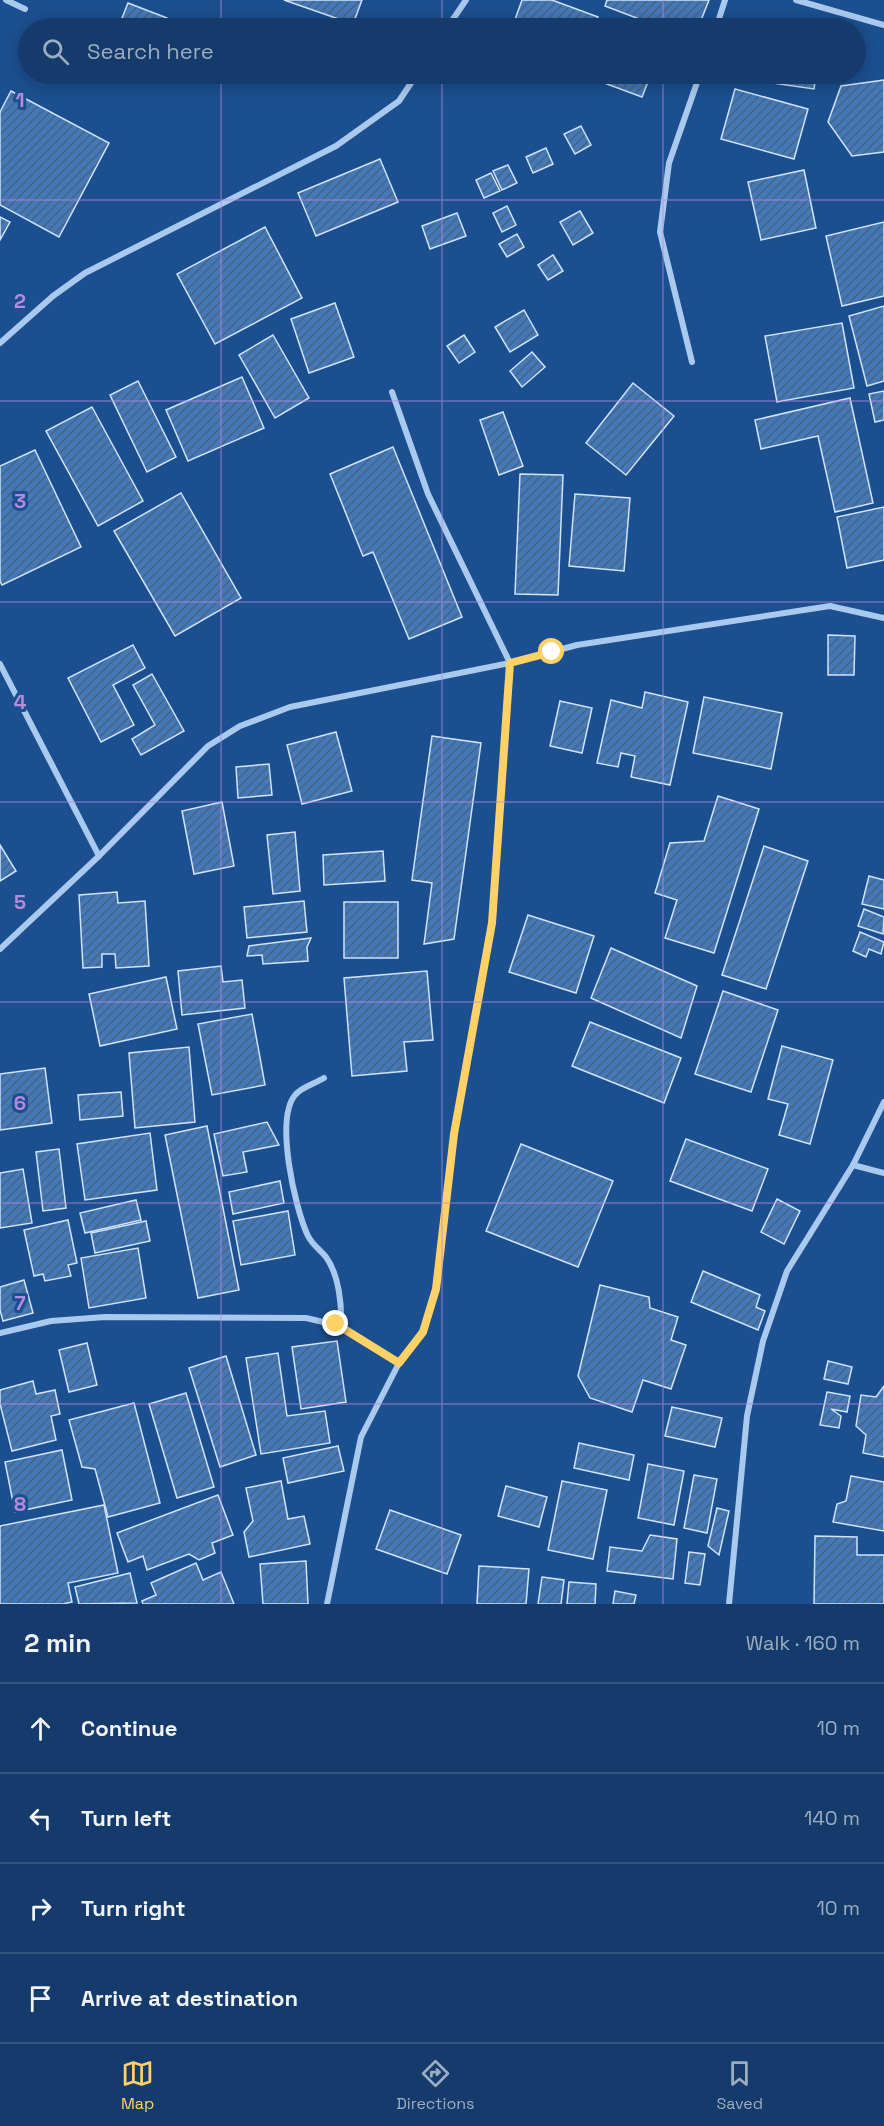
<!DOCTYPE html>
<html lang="en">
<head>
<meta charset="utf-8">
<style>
  body { margin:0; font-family:"Space Grotesk",sans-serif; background:#1d4271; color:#f1f3f6 }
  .stop { position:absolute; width:18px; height:18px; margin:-14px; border:4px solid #ffd166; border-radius:50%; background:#fff }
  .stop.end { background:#ffd166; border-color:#fff; box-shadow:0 2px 6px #0008 }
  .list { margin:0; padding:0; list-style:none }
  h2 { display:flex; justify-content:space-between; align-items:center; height:78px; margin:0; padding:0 24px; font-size:26px }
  h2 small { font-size:20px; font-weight:400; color:#9dadc1 }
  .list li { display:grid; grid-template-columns:39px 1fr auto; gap:18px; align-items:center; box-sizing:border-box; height:90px; padding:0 24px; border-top:2px solid #33557e }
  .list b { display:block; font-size:22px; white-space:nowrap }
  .list em { font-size:20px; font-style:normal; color:#9dadc1 }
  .icon { flex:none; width:33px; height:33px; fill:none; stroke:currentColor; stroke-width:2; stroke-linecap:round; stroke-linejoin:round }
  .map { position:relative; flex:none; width:884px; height:1604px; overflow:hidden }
  .search { position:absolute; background:#143b6b; box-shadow:0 3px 15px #0003; left:18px; right:18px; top:18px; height:66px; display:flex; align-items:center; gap:15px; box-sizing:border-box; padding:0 21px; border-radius:33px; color:#9dadc1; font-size:22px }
  .sheet { height:438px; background:#143b6b }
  nav { display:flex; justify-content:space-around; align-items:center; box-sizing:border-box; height:84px; border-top:2px solid #33557e; background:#143b6b; font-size:16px; color:#9dadc1 }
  nav a { display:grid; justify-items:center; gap:3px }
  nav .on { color:#ffd166 }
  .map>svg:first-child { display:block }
  .building { fill:url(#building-hatch); stroke:#cfe3fa; stroke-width:1.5 }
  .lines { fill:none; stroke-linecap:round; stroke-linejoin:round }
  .street { stroke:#a9c9ee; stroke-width:6 }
  .route { stroke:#ffd166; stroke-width:8 }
  .grid { fill:none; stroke:#b68bdc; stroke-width:1.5; stroke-opacity:0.55 }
  .grid-label { font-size:20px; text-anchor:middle; font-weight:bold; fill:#b68bdc; stroke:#1b4f8f; stroke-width:6; stroke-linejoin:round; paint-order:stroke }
</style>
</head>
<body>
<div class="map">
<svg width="884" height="1604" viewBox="0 0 884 1604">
  <defs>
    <pattern id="building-hatch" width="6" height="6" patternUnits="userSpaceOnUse" patternTransform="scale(1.5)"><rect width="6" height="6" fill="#4478b7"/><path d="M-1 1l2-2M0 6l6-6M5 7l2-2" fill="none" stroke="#486282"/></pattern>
  </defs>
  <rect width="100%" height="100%" fill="#1b4f8f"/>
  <g class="building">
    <path d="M284,0H362L353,24Z"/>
    <path d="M522,0H552L598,17L593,28H512Z"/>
    <path d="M607,0H709L698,28H663L605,6Z"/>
    <path d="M128,3L167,18L163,28H118Z"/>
    <path d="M589,74H651L642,97L588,77Z"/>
    <path d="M760,74H816L814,89L759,81Z"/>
    <path d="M884,80V152L852,156L828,122L841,86Z"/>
    <path d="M735,89L808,109L794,159L721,139Z"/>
    <path d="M11,91L109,143L59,237L0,205V112Z"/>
    <path d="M581,126L591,145L575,154L564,134Z"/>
    <path d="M546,148L553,164L533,173L526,157Z"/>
    <path d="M380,159L398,202L316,236L298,193Z"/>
    <path d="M508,165L517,183L502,190L493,171Z"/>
    <path d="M804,170L816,228L761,240L748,182Z"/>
    <path d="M491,173L500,191L484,198L476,180Z"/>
    <path d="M507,206L516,225L502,232L493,213Z"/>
    <path d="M580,211L593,233L573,245L560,222Z"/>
    <path d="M457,213L466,236L430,249L422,226Z"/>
    <path d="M0,217L10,222L0,240Z"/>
    <path d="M884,222V296L842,306L826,236Z"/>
    <path d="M265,227L302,298L215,344L177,274Z"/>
    <path d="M517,234L524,247L507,257L499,244Z"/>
    <path d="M553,255L563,271L548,280L538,265Z"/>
    <path d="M335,303L354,357L309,373L291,319Z"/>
    <path d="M884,306V381L867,386L849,316Z"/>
    <path d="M524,310L538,335L510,352L495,327Z"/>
    <path d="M842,323L854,388L777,402L765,336Z"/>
    <path d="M273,335L309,398L275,418L239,355Z"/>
    <path d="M464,335L475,352L459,363L447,346Z"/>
    <path d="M532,352L545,367L522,387L510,371Z"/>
    <path d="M242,377L264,428L188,461L166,410Z"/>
    <path d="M138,381L176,457L147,472L110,395Z"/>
    <path d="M633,383L674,416L626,475L586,443Z"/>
    <path d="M884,391V420L875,422L869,394Z"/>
    <path d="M850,398L873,503L835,512L818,436L761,449L755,420Z"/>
    <path d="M92,407L143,501L98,526L46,431Z"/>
    <path d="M503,412L523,466L499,475L480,420Z"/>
    <path d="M393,447L462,617L409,639L373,552L363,556L330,474Z"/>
    <path d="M35,450L81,547L2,585L0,581V466Z"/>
    <path d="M520,474L563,475L558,595L515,594Z"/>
    <path d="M181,493L241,598L175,636L114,531Z"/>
    <path d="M575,494L630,498L624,571L569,566Z"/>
    <path d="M884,507V560L847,568L837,517Z"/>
    <path d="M828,635L855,636L854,675H828Z"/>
    <path d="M133,645L145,668L113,685L134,725L101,742L68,678Z"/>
    <path d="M152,674L184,731L141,755L132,739L155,725L133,685Z"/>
    <path d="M645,692L688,702L670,785L631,777L635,756L621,753L618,767L597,763L611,700L642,708Z"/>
    <path d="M704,697L782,713L771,769L693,753Z"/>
    <path d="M560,701L592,708L582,753L550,746Z"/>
    <path d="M336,732L352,791L302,804L287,745Z"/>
    <path d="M432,736L481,743L454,939L424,944L432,883L412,880Z"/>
    <path d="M269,764L272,795L238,798L236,767Z"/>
    <path d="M718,796L759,809L714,953L665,938L677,900L655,893L670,843L704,841Z"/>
    <path d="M222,802L234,866L194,874L182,811Z"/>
    <path d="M295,832L300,891L273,894L267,835Z"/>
    <path d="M0,845L16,871L0,881Z"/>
    <path d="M764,846L808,861L766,989L722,975Z"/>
    <path d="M383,851L385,881L324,885L323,855Z"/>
    <path d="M869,876L884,880V909L862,904Z"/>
    <path d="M117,892L118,903L145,901L149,966L116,968L115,954H102V967L83,968L79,895Z"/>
    <path d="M304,901L307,932L247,938L244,907Z"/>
    <rect x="344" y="902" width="54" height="56"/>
    <path d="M864,909L884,917L883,934L858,926Z"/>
    <path d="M528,915L594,936L576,993L509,972Z"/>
    <path d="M860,932L884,942L881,954L869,949L866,957L853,951Z"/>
    <path d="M311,938L307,947L308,961L263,964L262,955L247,956L249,946Z"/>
    <path d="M611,948L697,986L681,1038L591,998Z"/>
    <path d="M221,966L223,982L242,980L245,1008L182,1015L178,971Z"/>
    <path d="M427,971L433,1040L404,1042L407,1071L352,1076L344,978Z"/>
    <path d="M166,977L177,1029L100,1046L89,994Z"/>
    <path d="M723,991L778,1010L751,1092L695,1074Z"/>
    <path d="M252,1014L265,1085L212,1095L198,1024Z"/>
    <path d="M590,1022L681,1058L664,1103L572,1066Z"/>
    <path d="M782,1046L833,1060L810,1144L779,1135L788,1104L768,1099Z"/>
    <path d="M189,1047L195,1122L135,1128L129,1053Z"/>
    <path d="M45,1068L52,1123L0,1130V1074Z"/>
    <path d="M121,1092L123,1116L80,1120L78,1095Z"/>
    <path d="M267,1122L279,1145L243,1152L247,1172L223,1176L214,1134Z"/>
    <path d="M207,1126L239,1290L198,1298L165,1135Z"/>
    <path d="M150,1133L157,1190L85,1200L77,1144Z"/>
    <path d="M686,1139L768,1169L752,1211L670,1181Z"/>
    <path d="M521,1144L613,1181L578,1267L486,1231Z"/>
    <path d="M59,1149L66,1208L43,1211L36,1152Z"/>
    <path d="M23,1169L32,1223L0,1228V1173Z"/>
    <path d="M280,1181L284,1203L233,1214L229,1192Z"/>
    <path d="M777,1199L800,1211L784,1244L761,1232Z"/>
    <path d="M136,1200L141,1220L85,1233L80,1213Z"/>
    <path d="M288,1211L295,1255L241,1265L233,1221Z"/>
    <path d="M68,1220L77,1263L68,1265L71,1276L45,1281L43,1274L34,1276L24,1230Z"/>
    <path d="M146,1221L150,1241L95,1253L91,1233Z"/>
    <path d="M138,1248L146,1298L89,1308L81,1258Z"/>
    <path d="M703,1271L760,1295L756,1307L765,1311L758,1330L691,1302Z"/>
    <path d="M24,1280L33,1313L3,1321L0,1310V1287Z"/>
    <path d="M600,1285L649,1297L650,1308L678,1317L671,1340L686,1345L671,1389L643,1380L632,1412L590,1398L578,1376Z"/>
    <path d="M337,1341L346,1402L301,1409L292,1347Z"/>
    <path d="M87,1343L97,1385L69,1392L59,1350Z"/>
    <path d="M278,1353L287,1416L325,1411L330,1443L261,1454L246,1358Z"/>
    <path d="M226,1356L256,1455L220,1467L189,1368Z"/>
    <path d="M828,1361L852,1367L848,1384L824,1379Z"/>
    <path d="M33,1381L36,1394L55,1390L60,1414L51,1416L56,1440L12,1451L0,1404V1390Z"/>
    <path d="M884,1386V1457L863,1453L866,1435L856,1426L861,1395L876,1397Z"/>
    <path d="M827,1392L850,1396L847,1412L831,1409L841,1416L839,1428L820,1425Z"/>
    <path d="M186,1393L214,1487L177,1498L149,1404Z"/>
    <path d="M134,1403L160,1503L108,1517L95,1469L82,1467L69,1420Z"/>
    <path d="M672,1407L722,1418L715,1447L665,1436Z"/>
    <path d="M579,1443L634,1455L629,1480L574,1468Z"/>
    <path d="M338,1446L344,1471L288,1483L283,1458Z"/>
    <path d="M62,1450L72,1500L15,1512L5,1462Z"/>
    <path d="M648,1464L684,1471L674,1525L638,1518Z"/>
    <path d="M694,1475L717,1479L707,1533L684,1528Z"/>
    <path d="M851,1476L884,1482V1531L833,1522L837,1504L846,1501Z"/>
    <path d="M281,1481L288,1519L304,1516L310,1544L249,1557L244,1532L253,1521L246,1488Z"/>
    <path d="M562,1481L607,1490L593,1559L548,1550Z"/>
    <path d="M506,1486L547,1497L539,1527L498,1516Z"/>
    <path d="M218,1495L233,1535L212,1543L215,1553L199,1560L189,1554L147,1570L143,1556L128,1562L117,1533Z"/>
    <path d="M104,1505L118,1573L68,1583L72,1602L63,1604H0V1526Z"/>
    <path d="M717,1508L729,1511L719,1555L708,1546Z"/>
    <path d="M390,1510L461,1535L447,1574L376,1549Z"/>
    <path d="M650,1535L677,1539L673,1579L607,1571L610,1547L642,1551Z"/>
    <path d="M815,1536L857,1537V1555H884V1604H814Z"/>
    <path d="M689,1552L705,1554L700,1585L685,1583Z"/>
    <path d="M306,1561L308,1604H263L260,1564Z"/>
    <path d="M196,1563L203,1580L221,1572L234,1604H143L142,1601L156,1595L151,1583Z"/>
    <path d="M479,1566L529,1569L526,1604H477Z"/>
    <path d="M130,1573L137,1603L79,1604L75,1587Z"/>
    <path d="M542,1577L564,1580L561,1604H538Z"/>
    <path d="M569,1582L596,1584L595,1604H567Z"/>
    <path d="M615,1591L636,1595L634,1604H613Z"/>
  </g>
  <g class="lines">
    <g class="street">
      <path d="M6,0L25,9"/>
      <path d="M796,0L884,25"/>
      <path d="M447,28L466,0"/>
      <path d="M716,28L725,0"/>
      <path d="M0,343L53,296L85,273L336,146L399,101L417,74"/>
      <path d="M692,362L660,232L669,163L700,74"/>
      <path d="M0,664L99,856"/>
      <path d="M0,949L99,856L208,746L240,726L290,707L510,663L577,645L830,606L884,618"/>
      <path d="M324,1078C316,1083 302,1087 296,1094C274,1117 295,1209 308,1236C312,1244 320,1250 326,1257C339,1275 342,1305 341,1327"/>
      <path d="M853,1165L884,1173"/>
      <path d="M0,1333L51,1321L105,1317L306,1318L336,1325L399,1363"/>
      <path d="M327,1604L361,1437L399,1363L423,1331L436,1289L454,1133L492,923L510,663L428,494L392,392"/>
      <path d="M729,1604L747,1416L763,1341L787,1271L853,1165L884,1102"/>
    </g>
  </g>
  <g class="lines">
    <path class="route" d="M336,1324L399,1363L423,1332L436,1289L454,1134L492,923L510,663L552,652"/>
  </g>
  <path class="grid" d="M221,0V28M442,0V28M663,0V28M221,74V1604M442,74V1604M663,74V1604M0,200H884M0,401H884M0,602H884M0,802H884M0,1002H884M0,1203H884M0,1404H884"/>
  <g class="grid-label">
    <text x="20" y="107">1</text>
    <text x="20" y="308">2</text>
    <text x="20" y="508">3</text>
    <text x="20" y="709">4</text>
    <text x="20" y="909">5</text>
    <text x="20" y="1110">6</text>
    <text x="20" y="1310">7</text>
    <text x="20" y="1511">8</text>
  </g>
</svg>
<div class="stop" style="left:552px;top:652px"></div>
<div class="stop end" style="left:336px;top:1324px"></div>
<div class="search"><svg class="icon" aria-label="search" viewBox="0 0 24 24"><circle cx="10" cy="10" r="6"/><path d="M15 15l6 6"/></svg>Search here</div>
</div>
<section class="sheet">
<h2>2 min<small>Walk · 160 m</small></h2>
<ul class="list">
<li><svg class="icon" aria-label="ahead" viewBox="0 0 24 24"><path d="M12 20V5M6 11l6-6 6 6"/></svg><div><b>Continue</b></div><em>10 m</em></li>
<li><svg class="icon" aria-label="left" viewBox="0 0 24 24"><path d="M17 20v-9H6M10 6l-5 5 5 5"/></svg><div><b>Turn left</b></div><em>140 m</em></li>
<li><svg class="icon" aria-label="right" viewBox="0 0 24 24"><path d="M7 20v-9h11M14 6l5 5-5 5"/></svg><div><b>Turn right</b></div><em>10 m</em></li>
<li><svg class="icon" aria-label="arrive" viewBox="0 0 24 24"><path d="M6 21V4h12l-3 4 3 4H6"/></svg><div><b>Arrive at destination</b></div></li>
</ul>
</section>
<nav>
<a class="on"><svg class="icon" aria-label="map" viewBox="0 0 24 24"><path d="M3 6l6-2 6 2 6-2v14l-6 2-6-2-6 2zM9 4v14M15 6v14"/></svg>Map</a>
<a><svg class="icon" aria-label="directions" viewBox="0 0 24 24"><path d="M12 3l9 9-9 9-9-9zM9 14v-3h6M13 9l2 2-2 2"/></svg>Directions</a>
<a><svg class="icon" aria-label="saved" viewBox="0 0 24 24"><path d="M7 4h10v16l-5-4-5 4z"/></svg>Saved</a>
</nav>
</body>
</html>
